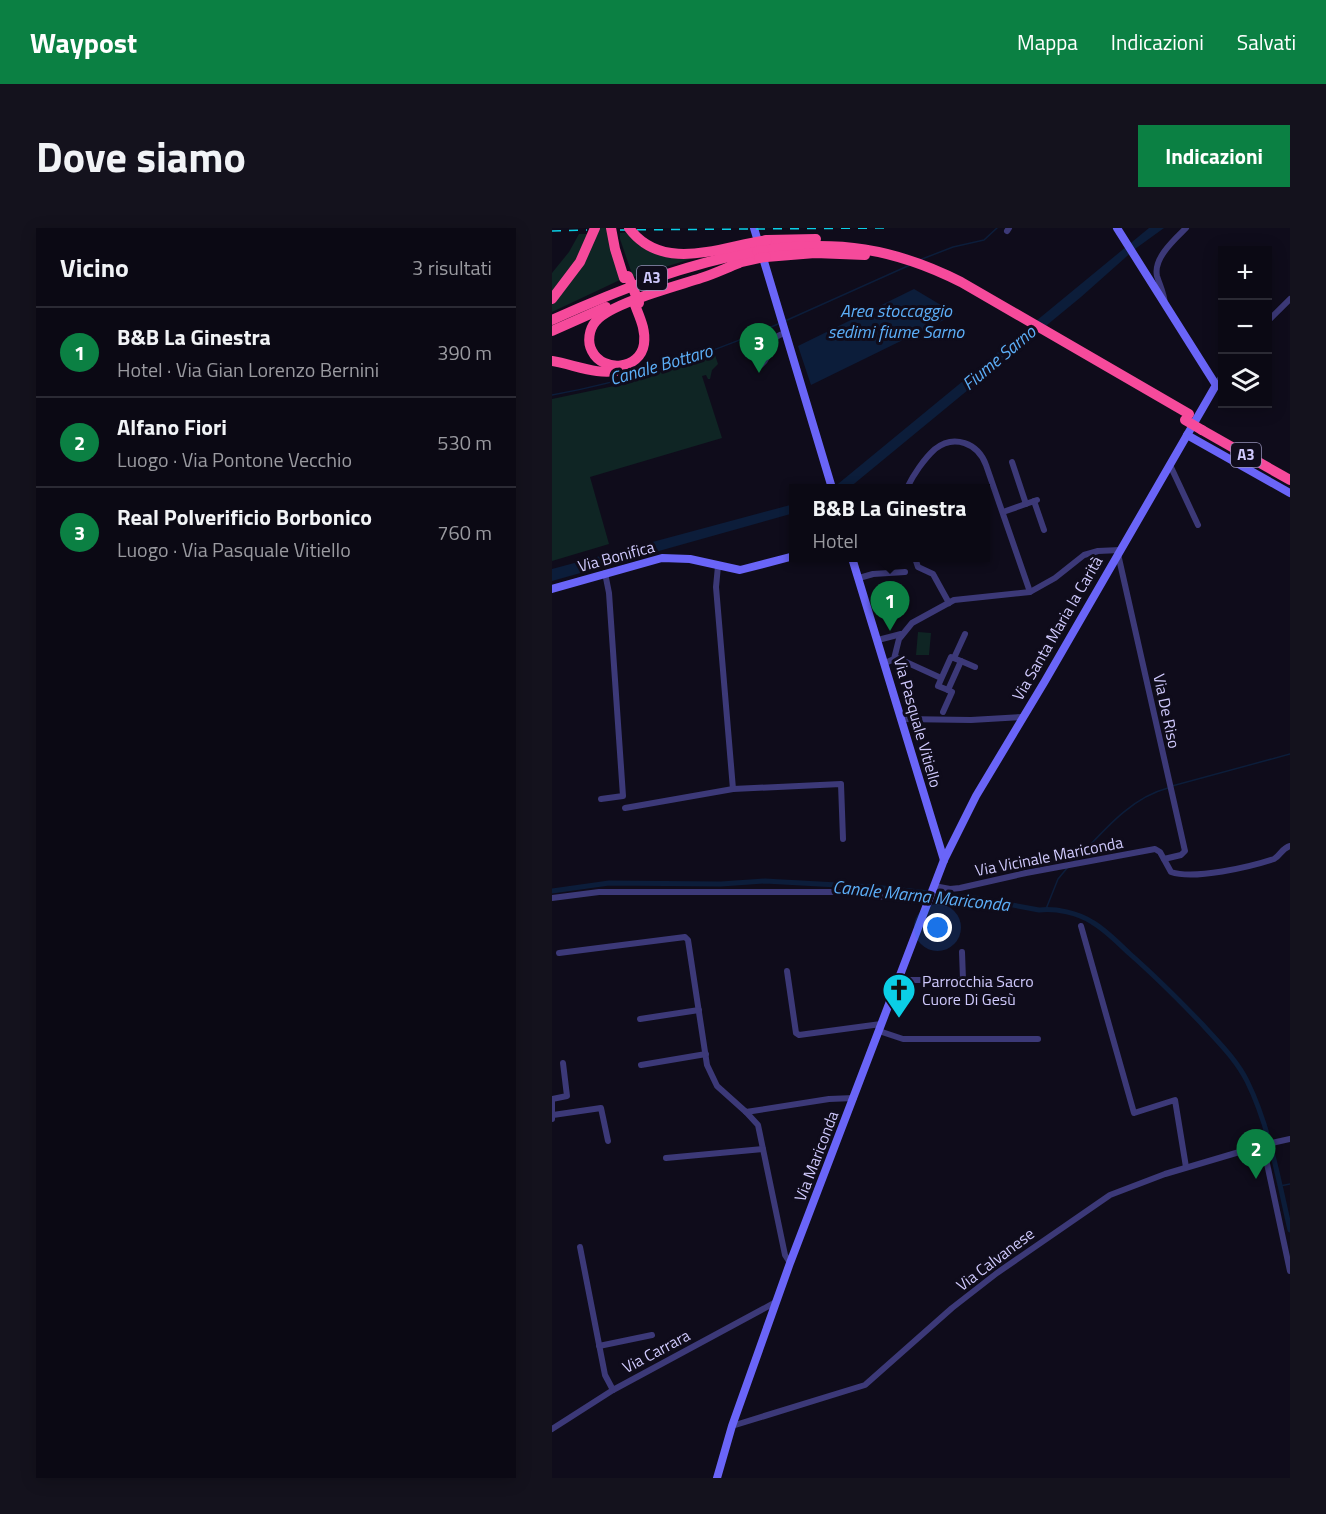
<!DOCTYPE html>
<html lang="it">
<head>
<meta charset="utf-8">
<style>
  body { margin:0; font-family:"Titillium Web",sans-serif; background:#14121d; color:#f1f3f6 }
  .controls { position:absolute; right:18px; top:18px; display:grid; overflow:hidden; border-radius:0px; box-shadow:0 3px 15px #0003 }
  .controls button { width:54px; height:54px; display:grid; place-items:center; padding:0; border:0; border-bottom:2px solid #2b2a34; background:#0b0914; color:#f1f3f6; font:30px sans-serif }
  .you { position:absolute; left:386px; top:700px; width:21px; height:21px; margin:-15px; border:4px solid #fff; border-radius:50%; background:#1a73e8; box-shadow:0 0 0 9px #1a73e833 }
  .badge { display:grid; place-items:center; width:39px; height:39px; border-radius:50%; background:#0b8043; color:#fff; font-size:20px; font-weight:700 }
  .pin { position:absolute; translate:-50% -50px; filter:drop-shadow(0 2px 3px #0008) }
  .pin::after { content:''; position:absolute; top:32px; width:21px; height:18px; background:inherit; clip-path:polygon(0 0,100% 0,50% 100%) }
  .popup { position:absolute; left:237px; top:256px; width:201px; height:78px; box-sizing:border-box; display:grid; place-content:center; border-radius:0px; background:#0b0914; filter:drop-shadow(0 2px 4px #0005); font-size:20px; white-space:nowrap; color:#9a9aa0 }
  .popup b { font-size:22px; color:#f1f3f6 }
  .popup::after { content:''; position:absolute; left:50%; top:100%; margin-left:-12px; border:12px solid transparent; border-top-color:#0b0914 }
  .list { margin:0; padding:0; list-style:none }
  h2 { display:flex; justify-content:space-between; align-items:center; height:78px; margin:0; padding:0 24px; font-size:26px }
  h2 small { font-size:20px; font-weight:400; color:#9a9aa0 }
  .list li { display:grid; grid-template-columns:39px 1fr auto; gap:18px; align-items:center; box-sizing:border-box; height:90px; padding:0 24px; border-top:2px solid #2b2a34 }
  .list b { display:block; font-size:22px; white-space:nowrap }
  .list p { margin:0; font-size:20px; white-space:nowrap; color:#9a9aa0 }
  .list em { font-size:20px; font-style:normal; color:#9a9aa0 }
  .icon { flex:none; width:33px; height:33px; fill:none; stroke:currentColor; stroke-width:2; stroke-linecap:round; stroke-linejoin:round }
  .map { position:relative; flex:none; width:738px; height:1250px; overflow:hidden; border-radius:0px }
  header { display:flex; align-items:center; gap:36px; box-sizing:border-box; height:84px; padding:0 30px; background:#0b8043; color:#fff }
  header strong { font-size:28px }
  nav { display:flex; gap:33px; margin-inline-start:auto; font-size:21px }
  .intro { display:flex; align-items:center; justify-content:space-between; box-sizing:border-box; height:144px; padding:0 36px }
  h1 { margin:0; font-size:42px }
  .button { padding:15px 27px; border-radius:0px; background:#0b8043; color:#fff; font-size:21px; font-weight:700 }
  main { display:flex; gap:36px; padding:0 36px }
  aside { flex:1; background:#0b0914; border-radius:0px; box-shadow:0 3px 15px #0003 }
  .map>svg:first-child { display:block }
  .green { fill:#0f2524 }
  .water { fill:#0c1d3a }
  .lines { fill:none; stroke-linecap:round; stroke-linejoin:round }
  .stream { stroke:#0c1d3a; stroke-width:1.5 }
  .canal { stroke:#0c1d3a; stroke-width:5 }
  .street { stroke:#3c3978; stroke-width:6 }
  .secondary { stroke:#6a65f8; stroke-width:8 }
  .highway { stroke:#f64a9b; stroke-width:10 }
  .rail { stroke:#0bcfe6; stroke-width:1.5; stroke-dasharray:9 8; stroke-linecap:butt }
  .highway-bridge { stroke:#f64a9b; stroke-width:10 }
  .labels { text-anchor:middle; stroke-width:6; stroke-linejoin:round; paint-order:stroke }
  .shield { fill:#0f0c1b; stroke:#9590b8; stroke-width:1.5 }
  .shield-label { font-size:15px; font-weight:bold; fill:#cfc9fc }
  .street-label { font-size:16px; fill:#cfc9fc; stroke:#0f0c1b }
  .poi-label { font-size:16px; fill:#cfc9fc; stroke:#0f0c1b; text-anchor:start }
  .water-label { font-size:18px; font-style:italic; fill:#5caef7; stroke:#0f0c1b }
</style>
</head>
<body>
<header>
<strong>Waypost</strong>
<nav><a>Mappa</a><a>Indicazioni</a><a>Salvati</a></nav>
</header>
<div class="intro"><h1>Dove siamo</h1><a class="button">Indicazioni</a></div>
<main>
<aside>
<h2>Vicino<small>3 risultati</small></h2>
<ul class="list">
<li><span class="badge">1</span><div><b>B&amp;B La Ginestra</b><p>Hotel · Via Gian Lorenzo Bernini</p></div><em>390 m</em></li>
<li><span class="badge">2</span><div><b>Alfano Fiori</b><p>Luogo · Via Pontone Vecchio</p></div><em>530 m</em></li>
<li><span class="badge">3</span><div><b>Real Polverificio Borbonico</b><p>Luogo · Via Pasquale Vitiello</p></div><em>760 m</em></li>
</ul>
</aside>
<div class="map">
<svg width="738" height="1250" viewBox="0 0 738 1250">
  <rect width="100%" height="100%" fill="#0f0c1b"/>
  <g class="green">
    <path d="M47,0H58L70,51L0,84V75Z"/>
    <path d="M78,4L87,14L142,30L81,49L68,11V5Z"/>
    <path d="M27,6H36L28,27L0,66V45L17,24Z"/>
    <path d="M163,127L166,136L160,142L158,151H156L154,147L150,148L170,210L38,249L57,316L0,333V171L67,157Z"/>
    <path d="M366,404L379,405L377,427H364Z"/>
  </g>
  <g class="water">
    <path d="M597,0H612L583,21L529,69L297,260H281Z"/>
    <path d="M362,61L404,86L259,157L246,118Z"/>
    <path d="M242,276V285L0,353V341Z"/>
  </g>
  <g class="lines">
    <g class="stream">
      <path d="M370,31L401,19L432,12L445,0"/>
      <path d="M233,93L358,37"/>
      <path d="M0,167C74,154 158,126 226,96"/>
      <path d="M620,558L738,526"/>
      <path d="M522,634C549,606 577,570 616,560"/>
      <path d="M494,681L506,651L516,639"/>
      <path d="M728,958L738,956"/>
    </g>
    <path class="canal" d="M0,663L57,655L169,656L213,653L322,659L423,670L487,682C504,680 526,685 540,694C554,702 566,715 578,726C603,748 627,772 650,796C666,814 684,831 695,853C717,897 727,954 738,1002"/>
    <g class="street">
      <path d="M455,3L457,0"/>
      <path d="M613,76C612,65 608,58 605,48C601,30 623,11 634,0"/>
      <path d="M716,93L738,71"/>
      <path d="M209,137C223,126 208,113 233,105"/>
      <path d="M664,157L670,148"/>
      <path d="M460,234L474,276"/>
      <path d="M618,237L646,297"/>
      <path d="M355,260C361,247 372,231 383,221C402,206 426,215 434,237L478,364"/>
      <path d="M482,273L492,302"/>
      <path d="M451,284L485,272"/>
      <path d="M566,326L633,623L629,627L612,631"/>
      <path d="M363,330L366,339L381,346L397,375"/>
      <path d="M166,338L164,359L181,561"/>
      <path d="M307,350L321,346L353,344"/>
      <path d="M326,412L349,406"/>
      <path d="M343,429L389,450"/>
      <path d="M399,429L409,433L396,462L386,458Z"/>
      <path d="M402,430L413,406"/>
      <path d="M409,433L423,439"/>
      <path d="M333,435L342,431L347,411L360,395L402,372L478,364L503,350L532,327L546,323L568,322"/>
      <path d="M391,484L400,464L396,462"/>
      <path d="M350,491L419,492L470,489"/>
      <path d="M49,571L71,568L57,365L53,345"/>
      <path d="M73,580L181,561L289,556L291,611"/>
      <path d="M382,658L398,661L408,660L474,645L603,621L608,624L619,644C642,652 698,639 722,631C729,627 730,620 738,618"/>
      <path d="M0,670L47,664H290L376,674"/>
      <path d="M529,698L582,885L623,872L634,939"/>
      <path d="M7,725L133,709L136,712L155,837L165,858L194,884L277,871L302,870"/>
      <path d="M235,743L244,805L247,807L329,796"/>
      <path d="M346,752H411L410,724"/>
      <path d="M88,791L147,782"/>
      <path d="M327,803L351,811H486"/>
      <path d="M89,837L154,826"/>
      <path d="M0,871L15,868L11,835"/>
      <path d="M0,872V891"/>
      <path d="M194,884L206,897L211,921"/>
      <path d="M1,887L49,880L56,913"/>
      <path d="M711,917L738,1043"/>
      <path d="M114,930L211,921L233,1027L238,1035"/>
      <path d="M28,1019L53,1147L61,1162"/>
      <path d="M47,1118L100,1107"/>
      <path d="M180,1198L313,1157L400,1080L445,1045L558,967L613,946L711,917L738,911"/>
      <path d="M0,1201L61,1162L224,1074"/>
    </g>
    <g class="secondary">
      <path d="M202,0L280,260"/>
      <path d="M635,207L738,265"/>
      <path d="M300,330L392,632"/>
      <path d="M0,361L110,330L138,331L188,342L242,328"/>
      <path d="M165,1250L180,1198L238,1035L392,632L424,568L493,453L664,157L565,0"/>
    </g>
    <g class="highway">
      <path d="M59,0L63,21L72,50"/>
      <path d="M215,12L264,11"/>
      <path d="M212,22C285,12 342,20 409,54L637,186"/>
      <path d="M214,29L263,25L313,27"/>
      <path d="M180,36L207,30"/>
      <path d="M0,71L28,34L43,0"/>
      <path d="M83,77C88,90 94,102 92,116C88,142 51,145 40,123C35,114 37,101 44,93C59,75 125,58 149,50C162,46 174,40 187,35"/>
      <path d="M0,92C66,62 133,36 205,23"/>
      <path d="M0,103L54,79"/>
      <path d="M0,133C24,137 45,148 70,142"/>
      <path d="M650,202L738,252"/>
    </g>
    <g class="rail">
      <path d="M68,2L332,0"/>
      <path d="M0,3L35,2"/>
    </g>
    <g class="highway-bridge">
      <path d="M77,0C111,46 170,18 215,12"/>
      <path d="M205,23L212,22"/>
      <path d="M207,30L214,29"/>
      <path d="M76,48L87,75"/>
      <path d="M633,192L650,202"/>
    </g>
  </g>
  <defs>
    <g id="church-pin" transform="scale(1.725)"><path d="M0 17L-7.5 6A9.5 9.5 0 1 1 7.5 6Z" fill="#0bcfe6" stroke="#0f0c1b"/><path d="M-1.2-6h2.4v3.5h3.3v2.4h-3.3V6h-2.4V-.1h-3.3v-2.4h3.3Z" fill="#111"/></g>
  </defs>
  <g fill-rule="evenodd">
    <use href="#church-pin" x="347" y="762"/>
  </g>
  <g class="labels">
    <g class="shield">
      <rect x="85" y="38" width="30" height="24" rx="4.5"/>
      <rect x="679" y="215" width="30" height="24" rx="4.5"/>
    </g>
    <g class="shield-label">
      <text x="100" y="55">A3</text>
      <text x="694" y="232">A3</text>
    </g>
    <g class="street-label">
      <text transform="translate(64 328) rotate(-15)" y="6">Via Bonifica</text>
      <text transform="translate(505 400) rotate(-60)" y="6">Via Santa Maria la Carità</text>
      <text transform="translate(615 483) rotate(78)" y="6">Via De Riso</text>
      <text transform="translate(366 494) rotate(74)" y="6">Via Pasquale Vitiello</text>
      <text transform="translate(497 628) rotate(-11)" y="6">Via Vicinale Mariconda</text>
      <text transform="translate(264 928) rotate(-69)" y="6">Via Mariconda</text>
      <text transform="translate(443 1031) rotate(-37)" y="6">Via Calvanese</text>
      <text transform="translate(104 1123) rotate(-28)" y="6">Via Carrara</text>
    </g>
    <g class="poi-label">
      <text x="370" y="759">Parrocchia Sacro<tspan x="370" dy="18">Cuore Di Gesù</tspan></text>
    </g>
    <g class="water-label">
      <text x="344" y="89">Area stoccaggio<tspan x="344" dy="21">sedimi fiume Sarno</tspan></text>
      <text transform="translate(447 130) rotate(-40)" y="6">Fiume Sarno</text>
      <text transform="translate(109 137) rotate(-16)" y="6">Canale Bottaro</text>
      <text transform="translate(369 668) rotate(6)" y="6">Canale Marna Mariconda</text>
    </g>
  </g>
</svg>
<div class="controls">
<button>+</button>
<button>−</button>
<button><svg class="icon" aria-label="layers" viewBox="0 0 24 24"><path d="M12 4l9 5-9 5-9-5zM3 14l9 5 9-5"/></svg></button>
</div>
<div class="you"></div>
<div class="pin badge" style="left:338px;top:403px">1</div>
<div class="popup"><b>B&amp;B La Ginestra</b>Hotel</div>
<div class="pin badge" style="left:704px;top:951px">2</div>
<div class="pin badge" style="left:207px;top:145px">3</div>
</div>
</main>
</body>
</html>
